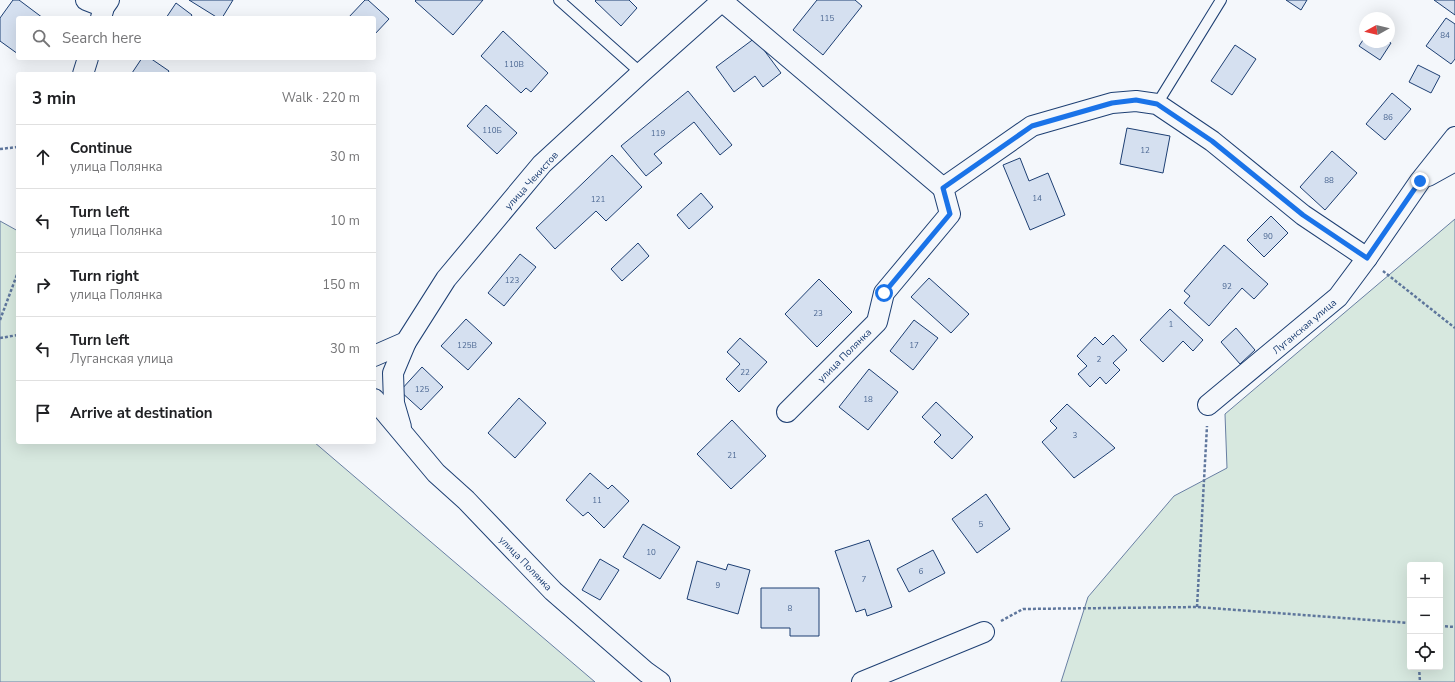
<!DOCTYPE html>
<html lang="en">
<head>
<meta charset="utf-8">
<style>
  body { margin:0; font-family:"Nunito Sans",sans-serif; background:#f2f2f2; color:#202124 }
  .controls { position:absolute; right:12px; bottom:12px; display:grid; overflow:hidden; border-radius:4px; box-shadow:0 4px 16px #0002 }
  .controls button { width:36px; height:36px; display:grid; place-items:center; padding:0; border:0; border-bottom:1px solid #e0e0e0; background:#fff; color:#202124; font:20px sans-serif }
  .compass { position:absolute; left:1359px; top:12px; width:36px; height:36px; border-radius:50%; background:#fff; box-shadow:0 4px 16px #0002; rotate:262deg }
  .stop { position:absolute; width:12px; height:12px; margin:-9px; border:3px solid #1a73e8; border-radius:50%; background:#fff }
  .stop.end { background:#1a73e8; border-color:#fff; box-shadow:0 1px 4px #0008 }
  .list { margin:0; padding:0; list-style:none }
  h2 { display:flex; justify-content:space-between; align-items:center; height:52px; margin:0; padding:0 16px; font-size:17px }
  h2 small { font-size:13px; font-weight:400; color:#757577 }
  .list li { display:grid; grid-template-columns:26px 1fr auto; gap:12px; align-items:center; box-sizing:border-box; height:64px; padding:0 16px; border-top:1px solid #e0e0e0 }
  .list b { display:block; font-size:15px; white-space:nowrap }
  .list p { margin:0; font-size:13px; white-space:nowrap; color:#757577 }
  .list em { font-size:13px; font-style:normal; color:#757577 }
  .icon { flex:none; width:22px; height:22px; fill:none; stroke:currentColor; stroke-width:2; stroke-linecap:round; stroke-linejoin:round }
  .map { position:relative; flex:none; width:1455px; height:682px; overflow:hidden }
  .search { position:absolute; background:#fff; box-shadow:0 4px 16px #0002; left:16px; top:16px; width:360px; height:44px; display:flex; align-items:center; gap:10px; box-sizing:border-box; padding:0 14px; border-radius:4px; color:#757577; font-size:15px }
  .panel { position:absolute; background:#fff; box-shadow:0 4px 16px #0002; left:16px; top:72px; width:360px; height:372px; border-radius:4px }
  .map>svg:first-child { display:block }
  .green { fill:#d7e8df; stroke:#687fa3; fill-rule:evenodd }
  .building { fill:#d5e0f0; stroke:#1d3f73 }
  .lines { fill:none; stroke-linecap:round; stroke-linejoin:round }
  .lane-casing { stroke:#1d3f73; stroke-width:12 }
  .street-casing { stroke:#1d3f73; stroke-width:22 }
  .path { stroke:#5e769c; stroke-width:2.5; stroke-dasharray:3 2; stroke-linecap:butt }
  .lane { stroke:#f4f7fb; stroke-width:10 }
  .street { stroke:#f4f7fb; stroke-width:20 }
  .route { stroke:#1a73e8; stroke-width:5 }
  .labels { text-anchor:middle; stroke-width:3; stroke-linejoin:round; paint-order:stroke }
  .number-label { font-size:8px; fill:#4b6792 }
  .street-label { font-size:10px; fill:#1d3f73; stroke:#f4f7fb }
</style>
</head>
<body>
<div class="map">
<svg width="1455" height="682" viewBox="0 0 1455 682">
  <rect width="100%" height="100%" fill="#f4f7fb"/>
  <g class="green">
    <path d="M1455,219V682H1061L1088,597L1174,496L1227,468L1225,414ZM1410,565H1440V667H1410Z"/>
    <path d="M0,221L18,231V442H314L595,682H0Z"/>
  </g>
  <g class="building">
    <path d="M13,0H19L43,18H18V54L0,41V18Z"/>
    <path d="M189,0H233L222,18H218Z"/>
    <path d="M365,0H368L389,19L374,35V18H348Z"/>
    <path d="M416,0H483L453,35L415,1Z"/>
    <path d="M596,0H629L637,8L621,26L595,1Z"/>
    <path d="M817,0H855L862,6L823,55L793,30Z"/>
    <path d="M1286,0H1307L1301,10Z"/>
    <path d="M1434,0H1455V15Z"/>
    <path d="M176,3L192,15L190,18H166Z"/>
    <path d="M1446,18L1455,24V59L1451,64L1426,46Z"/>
    <path d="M503,31L548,73L531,92L526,88L521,93L481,56Z"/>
    <path d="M1365,37V42H1389L1391,43L1380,60L1359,46Z"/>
    <path d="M755,38L781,73L763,87L755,76L734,92L716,67Z"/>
    <path d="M1235,45L1256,59L1232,95L1211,81Z"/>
    <path d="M142,58H150L169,71L167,74H134L132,73Z"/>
    <path d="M1418,65L1440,76L1431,93L1409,82Z"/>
    <path d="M688,91L732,145L720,155L694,122L654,154L662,163L646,176L621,146Z"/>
    <path d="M1392,93L1411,109L1385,140L1366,124Z"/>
    <path d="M486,105L517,133L497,154L467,126Z"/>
    <path d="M1127,128L1170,136L1163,173L1120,164Z"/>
    <path d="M1332,151L1357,173L1325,210L1300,187Z"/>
    <path d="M612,155L642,187L606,221L596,211L555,249L536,228Z"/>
    <path d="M1020,158L1029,181L1048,173L1065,215L1030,230L1003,165Z"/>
    <path d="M701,193L713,207L689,229L677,215Z"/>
    <path d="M1271,216L1288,233L1264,257L1247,240Z"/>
    <path d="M638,243L649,256L622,281L611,269Z"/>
    <path d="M1224,245L1268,284L1254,299L1242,288L1209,326L1184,303L1190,296L1184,291Z"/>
    <path d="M520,254L536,267L504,306L488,293Z"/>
    <path d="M929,278L969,314L951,333L911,297Z"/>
    <path d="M819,279L852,312L817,347L785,314Z"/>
    <path d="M1170,309L1203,340L1193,351L1183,341L1163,362L1140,340Z"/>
    <path d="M466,319L492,343L468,370L441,346Z"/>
    <path d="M914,320L938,338L913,370L890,351Z"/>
    <path d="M1236,328L1255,350L1240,364L1221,342Z"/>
    <path d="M1113,335L1127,350L1113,363L1120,370L1106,384L1100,377L1090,387L1078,374L1087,366L1077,356L1095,337L1103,345Z"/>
    <path d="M740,338L767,362L739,392L726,379L740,364L727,352Z"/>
    <path d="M422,367L443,387L421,410L400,391Z"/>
    <path d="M869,369L898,392L868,430L839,407Z"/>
    <path d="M519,398L546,423L515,458L488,433Z"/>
    <path d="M936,402L973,437L952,459L934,442L941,435L922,417Z"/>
    <path d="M1067,404L1115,448L1074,478L1042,442L1057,428L1050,421Z"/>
    <path d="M732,420L766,456L731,489L697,454Z"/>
    <path d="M590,473L608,489L612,485L629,501L604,528L588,512L583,516L566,500Z"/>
    <path d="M986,494L1010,529L977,553L952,519Z"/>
    <path d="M643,524L680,547L660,579L623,557Z"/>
    <path d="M869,540L892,607L867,616L865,609L856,612L835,551Z"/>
    <path d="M933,550L945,573L909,592L897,569Z"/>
    <path d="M600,559L619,570L600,600L582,590Z"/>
    <path d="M697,561L726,570L728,564L750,570L738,614L687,599Z"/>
    <path d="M761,588H819V636H790V628H761Z"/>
  </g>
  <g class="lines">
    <g class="lane-casing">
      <g id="lane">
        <path d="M559,0L641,73"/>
        <path d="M1157,104L1221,0"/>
      </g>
    </g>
    <g class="street-casing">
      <g id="street">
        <path d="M86,0L104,7"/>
        <path d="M722,1L943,188"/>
        <path d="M101,18L104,7L109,0"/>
        <path d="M83,74L88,58"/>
        <path d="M1428,176L1455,161"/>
        <path d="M374,356L406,342L446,279L542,164L641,73L723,0"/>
        <path d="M374,399L436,473L466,500L553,591L646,672L660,682"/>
        <path d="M1208,405L1338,297L1367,258L1420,181L1455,137"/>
        <path d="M787,412L877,322L884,293L950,214L943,188L1032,126L1112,103L1136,101L1157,104L1212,141L1303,215L1367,258"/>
        <path d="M401,427L394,403L393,373L406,342"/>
        <path d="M862,682L984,632"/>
      </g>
    </g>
    <g class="path">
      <path d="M0,149L18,147"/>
      <path d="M1383,271L1455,328"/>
      <path d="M0,320L18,272"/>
      <path d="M0,338L18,335"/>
      <path d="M1197,607L1207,426"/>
      <path d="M1001,621L1023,609L1197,607L1410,623"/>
      <path d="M1440,626L1455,627"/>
      <path d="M1419,667L1420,682"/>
    </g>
    <use href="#lane" class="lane"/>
    <use href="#street" class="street"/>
  </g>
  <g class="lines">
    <path class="route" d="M884,293L950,214L943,188L1032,126L1112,103L1136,100L1157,104L1212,141L1303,215L1367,258L1420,181"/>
  </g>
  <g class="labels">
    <g class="number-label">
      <text x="827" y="21">115</text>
      <text x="1445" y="38">84</text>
      <text x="514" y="67">110В</text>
      <text x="1388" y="120">86</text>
      <text x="492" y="133">110Б</text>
      <text x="658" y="136">119</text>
      <text x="1145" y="153">12</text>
      <text x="1329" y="183">88</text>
      <text x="1037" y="201">14</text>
      <text x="598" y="202">121</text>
      <text x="1268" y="239">90</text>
      <text x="512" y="283">123</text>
      <text x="1227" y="289">92</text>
      <text x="818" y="316">23</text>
      <text x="1171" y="327">1</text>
      <text x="467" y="348">125В</text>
      <text x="914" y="348">17</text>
      <text x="1099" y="362">2</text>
      <text x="745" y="375">22</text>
      <text x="422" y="392">125</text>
      <text x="868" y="402">18</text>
      <text x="1075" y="438">3</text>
      <text x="732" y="458">21</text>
      <text x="597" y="503">11</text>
      <text x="981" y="527">5</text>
      <text x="651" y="555">10</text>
      <text x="921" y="574">6</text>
      <text x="864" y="582">7</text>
      <text x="718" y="588">9</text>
      <text x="790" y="611">8</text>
    </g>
    <g class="street-label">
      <text transform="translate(531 180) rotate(-48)" y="4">улица Чекистов</text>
      <text transform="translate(1304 326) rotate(-40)" y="4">Луганская улица</text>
      <text transform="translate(844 355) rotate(-45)" y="4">улица Полянка</text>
      <text transform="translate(526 563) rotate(46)" y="4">улица Полянка</text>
    </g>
  </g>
</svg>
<div class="controls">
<button>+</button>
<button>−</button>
<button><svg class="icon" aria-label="locate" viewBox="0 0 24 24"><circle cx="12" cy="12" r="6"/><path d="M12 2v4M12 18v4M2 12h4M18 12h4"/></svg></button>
</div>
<svg class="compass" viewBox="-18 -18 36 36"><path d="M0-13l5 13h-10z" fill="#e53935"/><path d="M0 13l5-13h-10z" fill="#757577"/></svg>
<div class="stop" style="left:884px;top:293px"></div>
<div class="stop end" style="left:1420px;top:181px"></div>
<div class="search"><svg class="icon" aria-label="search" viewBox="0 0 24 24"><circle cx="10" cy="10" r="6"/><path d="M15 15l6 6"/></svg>Search here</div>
<section class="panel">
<h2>3 min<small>Walk · 220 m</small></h2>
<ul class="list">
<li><svg class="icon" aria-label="ahead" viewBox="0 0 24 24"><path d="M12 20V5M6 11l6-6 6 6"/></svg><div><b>Continue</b><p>улица Полянка</p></div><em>30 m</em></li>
<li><svg class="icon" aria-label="left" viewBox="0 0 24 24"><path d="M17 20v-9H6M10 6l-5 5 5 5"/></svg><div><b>Turn left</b><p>улица Полянка</p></div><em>10 m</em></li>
<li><svg class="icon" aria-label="right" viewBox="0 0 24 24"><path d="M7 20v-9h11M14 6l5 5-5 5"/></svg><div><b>Turn right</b><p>улица Полянка</p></div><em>150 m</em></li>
<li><svg class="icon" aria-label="left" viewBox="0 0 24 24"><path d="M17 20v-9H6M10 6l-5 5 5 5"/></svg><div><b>Turn left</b><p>Луганская улица</p></div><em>30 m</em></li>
<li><svg class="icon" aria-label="arrive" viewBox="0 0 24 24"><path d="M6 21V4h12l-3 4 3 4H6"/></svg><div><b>Arrive at destination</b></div></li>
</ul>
</section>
</div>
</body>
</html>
